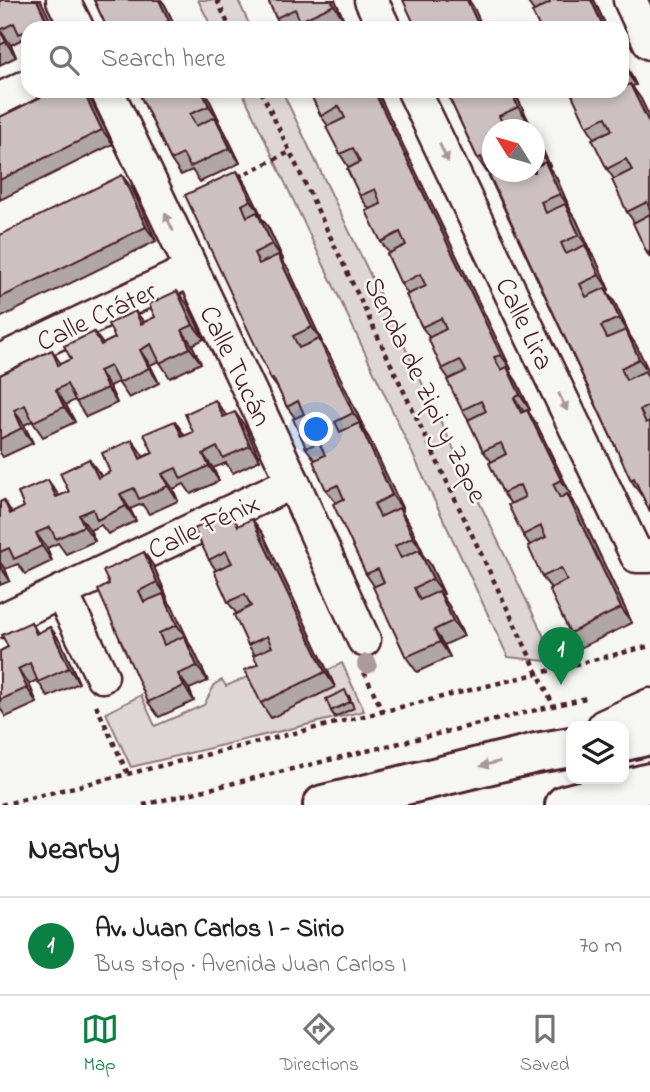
<!DOCTYPE html>
<html lang="en">
<head>
<meta charset="utf-8">
<style>
  body { margin:0; font-family:"Indie Flower",sans-serif; background:#f6f6f6; color:#202124 }
  .controls { position:absolute; right:21px; bottom:21px; display:grid; overflow:hidden; border-radius:14px; box-shadow:0 4px 10px #0003 }
  .controls button { width:63px; height:63px; display:grid; place-items:center; padding:0; border:0; border-bottom:2px solid #e0e0e0; background:#fff; color:#202124; font:35px sans-serif }
  .compass { position:absolute; left:482px; top:119px; width:63px; height:63px; border-radius:50%; background:#fff; box-shadow:0 4px 10px #0003; rotate:307deg }
  .you { position:absolute; left:317px; top:430px; width:24px; height:24px; margin:-18px; border:5px solid #fff; border-radius:50%; background:#1a73e8; box-shadow:0 0 0 10px #1a73e833 }
  .badge { display:grid; place-items:center; width:46px; height:46px; border-radius:50%; background:#0b8043; color:#fff; font-size:23px; font-weight:700 }
  .pin { position:absolute; translate:-50% -58px; filter:drop-shadow(0 2px 4px #0008) }
  .pin::after { content:''; position:absolute; top:37px; width:24px; height:21px; background:inherit; clip-path:polygon(0 0,100% 0,50% 100%) }
  .list { margin:0; padding:0; list-style:none }
  h2 { display:flex; justify-content:space-between; align-items:center; height:91px; margin:0; padding:0 28px; font-size:30px }
  h2 small { font-size:23px; font-weight:400; color:#757577 }
  .list li { display:grid; grid-template-columns:46px 1fr auto; gap:21px; align-items:center; box-sizing:border-box; height:98px; padding:0 28px; border-top:2px solid #e0e0e0 }
  .list b { display:block; font-size:26px; white-space:nowrap }
  .list p { margin:0; font-size:23px; white-space:nowrap; color:#757577 }
  .list em { font-size:23px; font-style:normal; color:#757577 }
  .icon { flex:none; width:38px; height:38px; fill:none; stroke:currentColor; stroke-width:2; stroke-linecap:round; stroke-linejoin:round }
  .map { position:relative; flex:none; width:650px; height:805px; overflow:hidden }
  .search { position:absolute; background:#fff; box-shadow:0 4px 10px #0003; left:21px; right:21px; top:21px; height:77px; display:flex; align-items:center; gap:18px; box-sizing:border-box; padding:0 24px; border-radius:21px; color:#757577; font-size:26px }
  .sheet { height:189px; background:#fff }
  nav { display:flex; justify-content:space-around; align-items:center; box-sizing:border-box; height:98px; border-top:2px solid #e0e0e0; background:#fff; font-size:19px; color:#757577 }
  nav a { display:grid; justify-items:center; gap:4px }
  nav .on { color:#0b8043 }
  .map>svg:first-child { display:block }
  .green { fill:#ddd6d5; stroke:#947a80; stroke-width:2 }
  .lines { fill:none; stroke-linecap:round; stroke-linejoin:round }
  .street-casing { stroke:#4a1f2b; stroke-width:37 }
  .secondary-casing { stroke:#4a1f2b; stroke-width:44 }
  .path { stroke:#4a1f2b; stroke-width:4.5; stroke-dasharray:5 5; stroke-linecap:butt }
  .street { stroke:#f6f6f2; stroke-width:32 }
  .secondary { stroke:#f6f6f2; stroke-width:38 }
  .tree { fill:#ac999c }
  .wall { fill:#afa6a5; stroke:#4a1f2b; stroke-width:2 }
  .shaded-wall { fill:#8f8786; stroke:#4a1f2b; stroke-width:2 }
  .building { fill:#ccc1c0; stroke:#4a1f2b; stroke-width:2 }
  .oneway { fill:#a99598 }
  .labels { text-anchor:middle; stroke-width:5; stroke-linejoin:round; paint-order:stroke }
  .street-label { font-size:28px; fill:#4a1f2b; stroke:#f6f6f2 }
</style>
</head>
<body>
<div class="map">
<svg width="650" height="805" viewBox="0 0 650 805">
  <rect width="100%" height="100%" fill="#f6f6f2"/>
  <filter id="ink" filterUnits="userSpaceOnUse"><feTurbulence type="fractalNoise" baseFrequency=".0143" numOctaves="2"/><feDisplacementMap in="SourceGraphic" scale="14" xChannelSelector="R" yChannelSelector="G"/><feConvolveMatrix kernelMatrix="1 2 1 2 8 2 1 2 1" color-interpolation-filters="sRGB"/></filter>
  <g filter="url(#ink)">
    <g class="green">
      <path d="M198,0H238L251,28H212Z"/>
      <path d="M242,91H282L556,662L508,657Z"/>
      <path d="M342,663L364,711L131,767L106,713L141,695L155,726L204,705L215,684L222,680L226,686L264,670L335,687L328,670Z"/>
    </g>
    <g class="lines">
      <g class="street-casing">
        <g id="street">
          <path d="M63,0L77,28"/>
          <path d="M371,0L384,28"/>
          <path d="M630,0L650,43"/>
          <path d="M107,91L293,482L364,640"/>
          <path d="M414,91L637,556H650"/>
          <path d="M0,99L28,86"/>
          <path d="M0,361L191,270"/>
          <path d="M61,592L102,676"/>
          <path d="M0,621L293,482"/>
          <path d="M604,726L650,705"/>
        </g>
      </g>
      <g class="secondary-casing">
        <g id="secondary">
          <path d="M624,741L650,735"/>
          <path d="M323,805L536,753L571,747"/>
          <path d="M565,805L650,783"/>
        </g>
      </g>
      <g class="path">
        <path d="M217,0L230,28"/>
        <path d="M261,91L553,705"/>
        <path d="M238,177L290,152"/>
        <path d="M364,672L383,712"/>
        <path d="M96,705L128,774"/>
        <path d="M1,805L650,646"/>
        <path d="M143,805L586,698"/>
      </g>
      <use href="#street" class="street"/>
      <use href="#secondary" class="secondary"/>
    </g>
    <circle class="tree" cx="367" cy="664" r="10"/>
    <g class="wall">
      <path d="M0,0H40L54,28H28V47L22,39L11,45L16,57L0,65Z"/>
      <path d="M94,0H161L165,5L176,28H107Z"/>
      <path d="M268,0H335L344,20L332,26L334,28H305L303,25L297,28H283L276,18Z"/>
      <path d="M526,0H594L607,28H540L534,11Z"/>
      <path d="M622,57L636,85L632,86L641,99L650,118V257L647,253L634,222L627,212L614,179L607,169L594,138L587,126L571,91H622Z"/>
      <path d="M53,91H86L113,144L0,200V117Z"/>
      <path d="M138,91H205L219,120L218,121L225,132L240,163L200,182L192,170L181,175L171,160Z"/>
      <path d="M309,91H377L511,369L509,370L517,382L530,410L528,411L537,425L571,495L569,496L578,509L632,623L580,648L570,633L551,588L542,577L530,545L523,535L511,504L503,493L491,461L483,451L469,420L462,410L449,379L442,369L429,337L422,327L408,294L401,284L389,253L381,242L369,209L360,196L349,168L340,154L328,126L321,116Z"/>
      <path d="M446,91H514L515,93L529,122L527,123L532,130H493V172H535V134L550,166L548,167L556,177L570,209H569L576,219L590,250H589L596,260L609,290L607,291L615,303L629,333H628L636,345L650,374L648,375L650,379V512L642,494L641,495L631,480L488,174L478,159Z"/>
      <path d="M237,171L247,186L261,215L260,216L268,227L283,259L281,260L289,270L322,342L321,343L329,354L364,428L363,429L369,438L403,510L401,511L409,523L423,552L421,553L430,564L444,594L441,595L449,606L464,636L444,645L450,657L417,672L406,657L374,586L366,574L336,503L326,490L315,460L306,448L295,418L287,407L279,390L271,379Z"/>
      <path d="M133,190L156,241L0,318V235Z"/>
      <path d="M188,305L204,339L192,345L201,363L170,378L159,361L150,365L159,383L129,398L118,382L109,386L117,403L86,417L75,400L66,405L75,422L43,437L32,421L24,425L33,443L3,457L0,453V375L52,350L61,364L71,359L94,332L103,344L115,338L135,311L144,322Z"/>
      <path d="M226,416L245,426L260,460L233,473L226,463L213,468L219,481L191,494L184,484L173,489L178,501L149,514L142,504L130,509L136,521L108,534L101,525L90,530L95,541L66,554L58,543L47,548L52,561L25,574L18,564L5,569L10,581L0,585V502L4,500L12,513L59,496L69,492L89,459L101,477L110,472L132,440L143,457Z"/>
      <path d="M252,519L263,534L335,687L271,718L261,703L258,664L255,655L248,645L236,613L228,602L216,570L209,560L240,525Z"/>
      <path d="M144,552L154,567L167,597L166,598L173,608L188,640H187L194,651L208,681L189,689L194,701L159,717L148,702L109,584Z"/>
      <path d="M31,622L38,633L50,627L61,642L79,683L48,697L37,680L29,684L37,703L6,717L0,708V651L8,647Z"/>
      <path d="M349,696L354,708L335,717L331,711Z"/>
    </g>
    <g class="shaded-wall">
      <path d="M37,0H40L42,3L54,28H51L47,22Z"/>
      <path d="M159,0H161L165,5L176,28H174L169,21Z"/>
      <path d="M331,0H335L344,20L334,5Z"/>
      <path d="M467,0H469L474,8L483,28H481L478,24Z"/>
      <path d="M591,0H594L607,28H604Z"/>
      <path d="M0,30L11,45L16,57L6,42Z"/>
      <path d="M622,57L636,85L625,70L622,63Z"/>
      <path d="M630,84L641,99L650,118V125Z"/>
      <path d="M83,91H86L88,94L113,144L102,130Z"/>
      <path d="M202,91H205L219,120L209,106Z"/>
      <path d="M374,91H377L511,369L501,355Z"/>
      <path d="M511,91H514L515,93L529,122L518,107Z"/>
      <path d="M215,117L225,132L240,163L230,148Z"/>
      <path d="M535,134L550,166L539,151L535,141Z"/>
      <path d="M545,162L556,177L570,209L560,194Z"/>
      <path d="M237,171L247,186L261,215L251,200Z"/>
      <path d="M122,175L133,190L156,241L146,227Z"/>
      <path d="M565,204L576,219L590,250L579,235Z"/>
      <path d="M257,212L268,227L283,259L272,244Z"/>
      <path d="M585,245L596,260L609,290L599,275Z"/>
      <path d="M278,255L289,270L322,342L312,327Z"/>
      <path d="M605,288L615,303L629,333L619,318Z"/>
      <path d="M177,291L188,305L204,339L193,325Z"/>
      <path d="M182,330L192,345L201,363L190,348Z"/>
      <path d="M626,330L636,345L650,374L639,359Z"/>
      <path d="M319,339L329,354L364,428L353,413Z"/>
      <path d="M140,350L150,365L159,383L149,368Z"/>
      <path d="M507,367L517,382L530,410L520,395Z"/>
      <path d="M99,371L109,386L117,403L107,388Z"/>
      <path d="M56,390L66,405L75,422L64,407Z"/>
      <path d="M514,398L525,413H521Z"/>
      <path d="M215,400L226,415L233,432L223,417Z"/>
      <path d="M14,410L24,425L33,443L22,428Z"/>
      <path d="M527,410L537,425L571,495L561,480Z"/>
      <path d="M235,412L245,426L260,460L250,446Z"/>
      <path d="M175,421L185,436L182,437Z"/>
      <path d="M359,423L369,438L403,510L392,495Z"/>
      <path d="M132,440L142,454L151,474L140,459Z"/>
      <path d="M203,454L213,468L219,481L209,466Z"/>
      <path d="M89,459L100,474L108,493L98,478Z"/>
      <path d="M162,474L173,489L178,501L168,486Z"/>
      <path d="M48,480L58,494L67,512L56,497Z"/>
      <path d="M120,494L130,509L136,521L126,506Z"/>
      <path d="M567,494L578,509L632,623L621,608Z"/>
      <path d="M399,508L409,523L423,552L413,537Z"/>
      <path d="M79,515L90,530L95,541L84,526Z"/>
      <path d="M252,519L263,534L335,687L325,672Z"/>
      <path d="M36,533L47,548L52,561L42,546Z"/>
      <path d="M419,550L430,564L444,594L433,579Z"/>
      <path d="M144,552L154,567L167,597L157,582Z"/>
      <path d="M0,562L5,569L10,581L0,566Z"/>
      <path d="M439,591L449,606L464,636L453,621Z"/>
      <path d="M163,594L173,608L188,640L177,625Z"/>
      <path d="M50,627L61,642L79,683L69,668Z"/>
      <path d="M434,630L444,645L450,657L440,642Z"/>
      <path d="M184,636L194,651L208,681L197,666Z"/>
      <path d="M18,669L29,684L37,703L27,688Z"/>
      <path d="M178,674L189,689L194,701L184,686Z"/>
    </g>
    <g class="building">
      <path d="M0,0H37L47,22L33,28H28V30L19,34L14,23L0,30L6,42L0,45Z"/>
      <path d="M94,0H159L169,21L155,28H107Z"/>
      <path d="M268,0H331L334,5L300,21L295,9L276,18Z"/>
      <path d="M403,0H445L446,1L448,0H467L478,24L470,28H416Z"/>
      <path d="M549,0H591L604,28H540L532,12L550,3Z"/>
      <path d="M329,21L332,28H316Z"/>
      <path d="M630,84L650,125V210L647,202L627,212L612,180L632,170L626,159L607,169L592,139L612,130L606,117L587,126L572,95L581,91H622V88Z"/>
      <path d="M53,91H83L102,130L0,180V117Z"/>
      <path d="M138,91H202L209,106L190,114L196,126L215,117L230,148L190,167L183,154L171,160Z"/>
      <path d="M309,91H374L501,355L494,357L501,370L507,367L520,395L514,398L521,413L527,410L561,480L553,484L560,498L567,494L621,608L570,633L549,589L567,580L561,568L542,577L528,546L546,537L541,526L523,535L508,505L525,497L520,485L503,493L489,463L506,454L501,443L483,451L468,420L486,411L481,401L462,410L447,380L466,371L460,360L442,369L428,338L446,329L441,318L422,327L406,295L426,286L420,274L401,284L387,254L406,245L400,232L381,242L366,211L381,204L375,189L360,196L347,169L360,162L353,148L340,154L326,127L345,118L339,106L321,116Z"/>
      <path d="M446,91H511L518,107L499,116L505,128L524,119L529,130H493V172H535V167L545,162L560,194L541,202L546,213L565,204L579,235L561,243L566,254L585,245L599,275L580,284L586,297L605,288L619,318L601,326L607,338L626,330L639,359L621,368L626,380L645,371L650,382V405L640,410L646,423L650,421V512L634,478L631,480L481,157L478,159Z"/>
      <path d="M535,141L539,151L535,154Z"/>
      <path d="M237,171L251,200L242,205L247,217L257,212L272,244L254,253L259,264L278,255L312,327L293,336L299,348L319,339L353,413L335,422L340,432L359,423L392,495L374,504L380,517L399,508L413,537L395,546L401,558L419,550L433,579L414,588L420,600L439,591L453,621L434,630L440,642L406,657L373,587L384,582L378,569L366,574L333,504L344,499L338,485L326,490L313,461L325,455L319,442L306,448L293,419L304,414L298,401L287,407L273,378L271,379L185,195Z"/>
      <path d="M122,175L146,227L0,298V235Z"/>
      <path d="M650,214V252L647,253L633,223Z"/>
      <path d="M177,291L193,325L182,330L190,348L160,363L151,344L140,350L149,368L119,383L110,366L99,371L107,388L76,402L67,384L56,390L64,407L33,422L25,405L14,410L22,428L0,439V375L52,350L58,365L71,359L64,346L94,332L101,345L115,338L108,324L135,311L141,324L155,317L149,304Z"/>
      <path d="M215,400L223,417L235,412L250,446L223,458L217,447L203,454L209,466L181,479L176,468L162,474L168,486L139,499L134,488L120,494L126,506L97,520L93,509L79,515L84,526L56,539L50,527L36,533L42,546L14,559L9,548L0,552V502L4,500L10,514L24,507L18,493L48,480L56,497L69,492L60,473L89,459L98,478L110,472L102,453L132,440L140,459L153,453L144,434L175,421L182,437L193,432L185,414Z"/>
      <path d="M231,512L238,526L252,519L325,672L261,703L245,670L258,664L253,655L272,647L267,636L248,645L234,615L251,606L245,594L228,602L214,571L232,563L226,551L209,560L194,529Z"/>
      <path d="M144,552L157,582L139,591L144,602L163,594L177,625L159,633L164,645L184,636L197,666L178,674L184,686L148,702L98,590L109,584L103,571Z"/>
      <path d="M31,622L36,634L50,627L69,668L38,682L30,663L18,669L27,688L0,700V651L8,647L2,635Z"/>
      <path d="M345,690L350,702L331,711L326,699Z"/>
    </g>
    <defs><path id="oneway-solid" d="M-6-.8H1V-3.2L6.5 0L1 3.2V.8H-6Z" transform="scale(1.75)"/></defs>
    <g class="oneway">
      <use href="#oneway-solid" transform="translate(444 153) rotate(64)"/>
      <use href="#oneway-solid" transform="translate(169 222) rotate(-115)"/>
      <use href="#oneway-solid" transform="translate(563 402) rotate(64)"/>
      <use href="#oneway-solid" transform="translate(490 764) rotate(166)"/>
    </g>
  </g>
  <g class="labels">
    <g class="street-label">
      <text transform="translate(96 315) rotate(-25)" y="10">Calle Cráter</text>
      <text transform="translate(526 323) rotate(64)" y="10">Calle Lira</text>
      <text transform="translate(237 365) rotate(64)" y="10">Calle Tucán</text>
      <text transform="translate(427 389) rotate(64)" y="10">Senda de Zipi y Zape</text>
      <text transform="translate(203 525) rotate(-25)" y="10">Calle Fénix</text>
    </g>
  </g>
</svg>
<div class="controls">
<button><svg class="icon" aria-label="layers" viewBox="0 0 24 24"><path d="M12 4l9 5-9 5-9-5zM3 14l9 5 9-5"/></svg></button>
</div>
<svg class="compass" viewBox="-18 -18 36 36"><path d="M0-13l5 13h-10z" fill="#e53935"/><path d="M0 13l5-13h-10z" fill="#757577"/></svg>
<div class="you"></div>
<div class="pin badge" style="left:561px;top:685px">1</div>
<div class="search"><svg class="icon" aria-label="search" viewBox="0 0 24 24"><circle cx="10" cy="10" r="6"/><path d="M15 15l6 6"/></svg>Search here</div>
</div>
<section class="sheet">
<h2>Nearby<small></small></h2>
<ul class="list">
<li><span class="badge">1</span><div><b>Av. Juan Carlos I - Sirio</b><p>Bus stop · Avenida Juan Carlos I</p></div><em>70 m</em></li>
</ul>
</section>
<nav>
<a class="on"><svg class="icon" aria-label="map" viewBox="0 0 24 24"><path d="M3 6l6-2 6 2 6-2v14l-6 2-6-2-6 2zM9 4v14M15 6v14"/></svg>Map</a>
<a><svg class="icon" aria-label="directions" viewBox="0 0 24 24"><path d="M12 3l9 9-9 9-9-9zM9 14v-3h6M13 9l2 2-2 2"/></svg>Directions</a>
<a><svg class="icon" aria-label="saved" viewBox="0 0 24 24"><path d="M7 4h10v16l-5-4-5 4z"/></svg>Saved</a>
</nav>
</body>
</html>
